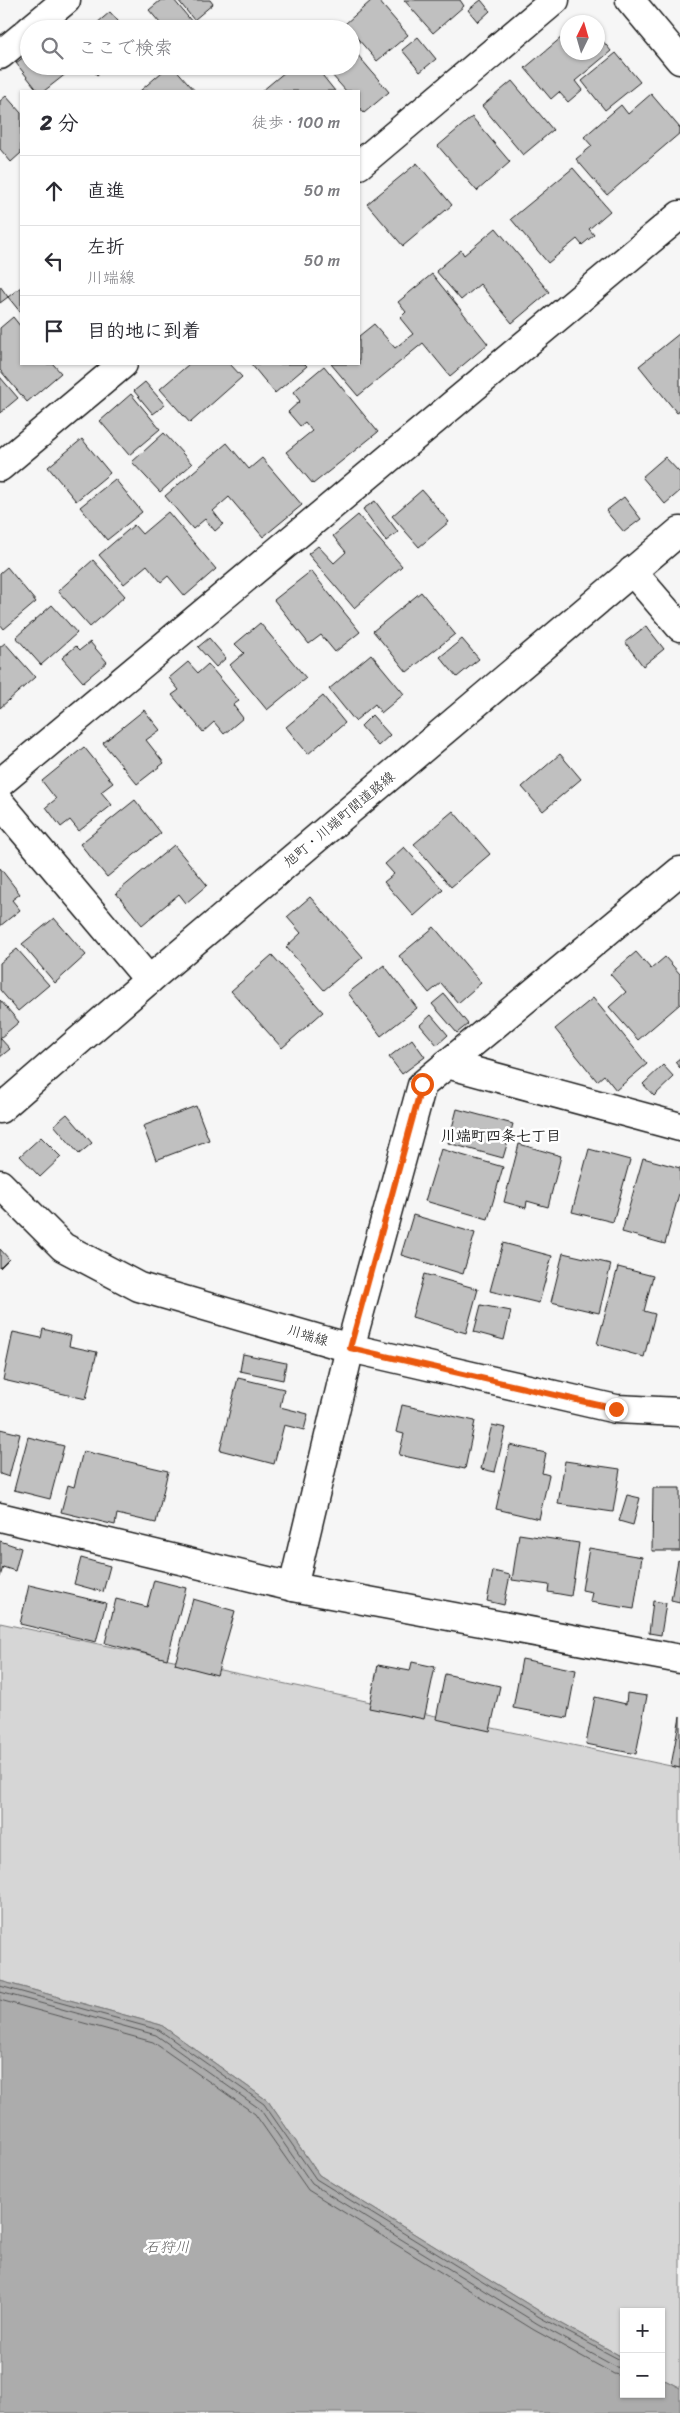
<!DOCTYPE html>
<html lang="ja">
<head>
<meta charset="utf-8">
<style>
  body { margin:0; font-family:Sriracha,"Klee One",sans-serif; background:#f2f2f3; color:#2b2b33 }
  .controls { position:absolute; right:15px; bottom:15px; display:grid; overflow:hidden; border-radius:0px; box-shadow:0 1px 4px #0004 }
  .controls button { width:45px; height:45px; display:grid; place-items:center; padding:0; border:0; border-bottom:1px solid #e1e1e2; background:#fff; color:#2b2b33; font:25px sans-serif }
  .compass { position:absolute; left:560px; top:15px; width:45px; height:45px; border-radius:50%; background:#fff; box-shadow:0 1px 4px #0004; rotate:5deg }
  .stop { position:absolute; width:15px; height:15px; margin:-11px; border:4px solid #ea580c; border-radius:50%; background:#fff }
  .stop.end { background:#ea580c; border-color:#fff; box-shadow:0 1px 5px #0008 }
  .list { margin:0; padding:0; list-style:none }
  h2 { display:flex; justify-content:space-between; align-items:center; height:65px; margin:0; padding:0 20px; font-size:21px }
  h2 small { font-size:16px; font-weight:400; color:#7c7c81 }
  .list li { display:grid; grid-template-columns:32px 1fr auto; gap:15px; align-items:center; box-sizing:border-box; height:70px; padding:0 20px; border-top:1px solid #e1e1e2 }
  .list b { display:block; font-size:19px; white-space:nowrap }
  .list p { margin:0; font-size:16px; white-space:nowrap; color:#7c7c81 }
  .list em { font-size:16px; font-style:normal; color:#7c7c81 }
  .icon { flex:none; width:28px; height:28px; fill:none; stroke:currentColor; stroke-width:2; stroke-linecap:round; stroke-linejoin:round }
  .map { position:relative; flex:none; width:680px; height:2413px; overflow:hidden }
  .search { position:absolute; background:#fff; box-shadow:0 1px 4px #0004; left:20px; top:20px; width:340px; height:55px; display:flex; align-items:center; gap:12px; box-sizing:border-box; padding:0 18px; border-radius:28px; color:#7c7c81; font-size:19px }
  .panel { position:absolute; background:#fff; box-shadow:0 1px 4px #0004; left:20px; top:90px; width:340px; height:275px; border-radius:0px }
  .map>svg:first-child { display:block }
  .green { fill:#d6d6d6; stroke:#797979 }
  .water { fill:#acacac; stroke:#727272 }
  .lines { fill:none; stroke-linecap:round; stroke-linejoin:round }
  .shore { stroke:#565656; stroke-width:1 }
  .building { fill:#c0c0c0; stroke:#1c1c1c }
  .minor-casing { stroke:#1c1c1c; stroke-width:31 }
  .tertiary-casing { stroke:#1c1c1c; stroke-width:31 }
  .minor { stroke:#fff; stroke-width:28 }
  .tertiary { stroke:#fff; stroke-width:28 }
  .route { stroke:#ea580c; stroke-width:6 }
  .labels { text-anchor:middle; stroke-width:5; stroke-linejoin:round; paint-order:stroke }
  .street-label { font-size:14px; fill:#1c1c1c; stroke:#fff }
  .neighbourhood-label { font-size:15px; font-weight:bold; fill:#1c1c1c; stroke:#fff }
  .water-label { font-size:15px; font-style:italic; fill:#5d5d5d; stroke:#fff }
</style>
</head>
<body>
<div class="map">
<svg width="680" height="2413" viewBox="0 0 680 2413">
  <rect width="100%" height="100%" fill="#f6f6f6"/>
  <filter id="ink" filterUnits="userSpaceOnUse"><feTurbulence type="fractalNoise" baseFrequency=".02" numOctaves="2"/><feDisplacementMap in="SourceGraphic" scale="10" xChannelSelector="R" yChannelSelector="G"/><feConvolveMatrix kernelMatrix="1 2 1 2 8 2 1 2 1" color-interpolation-filters="sRGB"/></filter>
  <g filter="url(#ink)">
    <path class="green" d="M0,1623L680,1768V2388L661,2378V2312H624V2358L544,2314L319,2175L268,2101L161,2025L0,1981Z"/>
    <path class="water" d="M0,1981L161,2025L268,2101L319,2175L544,2314L624,2358V2394H661V2378L680,2388V2413H0Z"/>
    <g class="lines">
      <g class="shore">
        <path d="M0,1986L159,2030L264,2104L316,2179L541,2318L624,2362"/>
        <path d="M0,1992L156,2035L260,2109L312,2184L538,2324L616,2367L624,2368"/>
        <path d="M0,2000L153,2042L255,2114L308,2190L534,2330L614,2374L624,2376"/>
      </g>
    </g>
    <g class="building">
      <path d="M161,0H174L197,28L165,29L149,10Z"/>
      <path d="M178,0H210L213,4L194,20Z"/>
      <path d="M372,0H378L408,35L377,61L345,24Z"/>
      <path d="M404,0H460L464,6L433,33Z"/>
      <path d="M481,0L490,11L478,22L468,10Z"/>
      <path d="M110,12L125,29H90Z"/>
      <path d="M267,18L277,29H255Z"/>
      <path d="M568,32V52H598V35L611,51L575,81L582,90L568,102L559,92L551,99L525,68Z"/>
      <path d="M418,37L436,59L420,72L402,50Z"/>
      <path d="M351,47L389,92L364,113L359,107V91H346L324,66H351Z"/>
      <path d="M29,53V66H76L44,91H38L16,63Z"/>
      <path d="M616,53L640,82L605,110L582,81Z"/>
      <path d="M89,66H107L97,75Z"/>
      <path d="M169,66H173L195,91H140Z"/>
      <path d="M292,66H315L335,91H262Z"/>
      <path d="M512,81L553,130L523,155L482,106Z"/>
      <path d="M651,94L680,128V133L607,195L576,159L592,146L584,137L621,105L628,114Z"/>
      <path d="M6,96L21,113V153L11,162L0,149V101Z"/>
      <path d="M472,117L510,162L477,191L438,146Z"/>
      <path d="M417,163L452,205L403,246L367,204Z"/>
      <path d="M573,168L610,211L589,229L594,235L582,245L577,239L548,263L511,219Z"/>
      <path d="M496,228L549,292L512,323L480,284L461,300L436,271L461,250L464,255Z"/>
      <path d="M432,274L488,344L450,376L423,343L358,396L331,364H359V336L374,324L395,348L413,334L400,318L406,312L398,302Z"/>
      <path d="M0,286L8,297L0,303Z"/>
      <path d="M21,287V313L8,297Z"/>
      <path d="M13,317L21,327V364H53L61,373L27,402L0,370V328Z"/>
      <path d="M680,333V411L677,413L639,366Z"/>
      <path d="M189,364H230L242,377L190,423L160,389Z"/>
      <path d="M251,364H305L307,366L275,393Z"/>
      <path d="M324,366L378,432L313,484L286,452L312,431L305,422L300,426L288,412L300,401L293,392Z"/>
      <path d="M0,377L18,398L0,413Z"/>
      <path d="M145,382L165,405L153,414L134,391Z"/>
      <path d="M131,394L160,429L129,455L100,421Z"/>
      <path d="M164,433L192,464L160,492L132,462Z"/>
      <path d="M82,439L110,473L76,501L48,467Z"/>
      <path d="M227,443L249,469L262,458L302,505L263,537L229,497L213,511L223,524L215,531L205,519L193,529L165,496Z"/>
      <path d="M665,457L680,473V491L665,504L642,477Z"/>
      <path d="M115,479L142,512L107,540L80,507Z"/>
      <path d="M422,490L449,522L419,547L392,516Z"/>
      <path d="M624,497L641,519L624,532L606,511Z"/>
      <path d="M375,501L398,532L386,541L363,509Z"/>
      <path d="M168,512L216,569L185,596L168,576L161,582L147,565L124,584L99,555L134,525L142,534Z"/>
      <path d="M358,515L402,566L354,608L308,554L318,546L334,563L346,552L333,536Z"/>
      <path d="M93,560L125,596L90,627L58,591Z"/>
      <path d="M7,567L36,602L4,629L0,624V573Z"/>
      <path d="M311,571L360,632L335,652L321,635L309,644L274,600Z"/>
      <path d="M421,592L455,634L407,672L373,631Z"/>
      <path d="M52,605L77,633L41,665L16,637Z"/>
      <path d="M260,623L306,678L267,710L230,665L244,653L235,644Z"/>
      <path d="M646,626L664,649L643,666L625,642Z"/>
      <path d="M209,638L226,658L216,667L198,647Z"/>
      <path d="M462,639L479,659L457,677L440,657Z"/>
      <path d="M90,642L107,662L83,682L62,658L76,646L80,650Z"/>
      <path d="M5,643L35,677L0,708V647Z"/>
      <path d="M371,654L404,694L381,713L375,704L355,721L329,689Z"/>
      <path d="M188,662L198,673L208,664L239,701L233,705L243,718L224,734L214,722L203,732L172,695L179,690L169,678Z"/>
      <path d="M323,696L345,723L308,754L286,727Z"/>
      <path d="M144,710L160,730L146,740L164,763L137,784L103,743Z"/>
      <path d="M372,715L390,735L378,746L361,726Z"/>
      <path d="M84,747L113,783L101,792L112,805L79,831L70,820L61,827L46,807L56,799L42,781Z"/>
      <path d="M560,754L581,779L543,811L522,787Z"/>
      <path d="M135,800L161,833L107,877L80,844Z"/>
      <path d="M453,811L490,854L451,887L414,844Z"/>
      <path d="M174,845L207,885L186,903L179,894L142,925L116,893Z"/>
      <path d="M404,847L443,890L414,916L384,882L394,874L385,864Z"/>
      <path d="M0,868L20,894L12,900L20,910L0,926Z"/>
      <path d="M310,897L363,957L324,990L286,947L301,933L287,917Z"/>
      <path d="M54,918L86,955L55,983L22,944Z"/>
      <path d="M434,927L481,983L458,1003L441,983L429,993L399,956Z"/>
      <path d="M17,949L49,985L18,1011L0,990V963Z"/>
      <path d="M636,952L651,969L665,957L680,974V1004L638,1040L609,1007L626,992L610,974Z"/>
      <path d="M272,955L323,1012L282,1048L231,991Z"/>
      <path d="M384,965L417,1008L381,1036L348,993Z"/>
      <path d="M444,994L468,1024L457,1033L432,1004Z"/>
      <path d="M593,998L647,1064L616,1090L604,1075L597,1081L555,1029Z"/>
      <path d="M0,1000L19,1022L0,1038L10,1049L0,1057Z"/>
      <path d="M431,1015L448,1035L437,1045L420,1025Z"/>
      <path d="M412,1039L425,1057L402,1074L389,1057Z"/>
      <path d="M680,1058V1068L675,1062Z"/>
      <path d="M663,1065L674,1077L654,1096L643,1084Z"/>
      <path d="M196,1106L209,1140L156,1160L143,1126Z"/>
      <path d="M457,1109L513,1124L503,1158L448,1143Z"/>
      <path d="M67,1114L92,1143L79,1154L54,1125Z"/>
      <path d="M41,1137L61,1157L40,1177L20,1156Z"/>
      <path d="M519,1144L561,1156L548,1207L527,1201L526,1208L504,1202Z"/>
      <path d="M441,1149L503,1167L488,1219L425,1201Z"/>
      <path d="M589,1149L630,1160L613,1222L572,1212Z"/>
      <path d="M643,1158L680,1168V1190L665,1244L622,1232Z"/>
      <path d="M413,1215L475,1233L463,1274L401,1255Z"/>
      <path d="M503,1243L552,1256L539,1303L490,1291Z"/>
      <path d="M0,1249L9,1259L0,1268Z"/>
      <path d="M563,1253L611,1264L599,1313L551,1302Z"/>
      <path d="M618,1267L653,1276L644,1311L655,1314L644,1357L597,1344Z"/>
      <path d="M424,1274L478,1289L466,1333L412,1317Z"/>
      <path d="M481,1305L511,1311L504,1340L474,1332Z"/>
      <path d="M43,1329L71,1336L69,1346L97,1352L86,1399L3,1380L13,1332L41,1338Z"/>
      <path d="M243,1354L286,1363L283,1380L240,1371Z"/>
      <path d="M238,1378L284,1389L280,1407L308,1414L304,1430L284,1425L274,1464L220,1450Z"/>
      <path d="M402,1405L475,1421L465,1469L399,1455L404,1434L396,1432Z"/>
      <path d="M492,1425L506,1428L495,1472L481,1469Z"/>
      <path d="M0,1429L20,1434L9,1477L0,1474Z"/>
      <path d="M28,1437L64,1446L50,1499L14,1490Z"/>
      <path d="M510,1445L546,1453L542,1473L549,1475L539,1519L496,1509Z"/>
      <path d="M83,1451L168,1471L156,1523L117,1514L115,1525L61,1512L68,1485L74,1487Z"/>
      <path d="M565,1461L620,1469L613,1512L558,1504Z"/>
      <path d="M653,1488H680V1551H652Z"/>
      <path d="M627,1495L640,1498L633,1525L619,1521Z"/>
      <path d="M519,1534L579,1543L571,1596L548,1592L549,1585L512,1580Z"/>
      <path d="M0,1541L21,1548L15,1571L3,1567L0,1577Z"/>
      <path d="M589,1548L642,1557L634,1609L590,1602L592,1592L582,1590Z"/>
      <path d="M81,1558L110,1566L103,1592L74,1584Z"/>
      <path d="M678,1560L680,1561V1602L671,1600Z"/>
      <path d="M493,1571L510,1575L504,1605L487,1601Z"/>
      <path d="M154,1580L186,1588L167,1659L105,1643L116,1599L147,1607Z"/>
      <path d="M29,1585L106,1603L96,1642L20,1624Z"/>
      <path d="M193,1599L235,1611L217,1675L175,1664Z"/>
      <path d="M653,1601L666,1603L661,1635L649,1633Z"/>
      <path d="M522,1659L576,1670L567,1718L513,1708Z"/>
      <path d="M412,1662L435,1667L424,1719L369,1708L378,1665L410,1671Z"/>
      <path d="M445,1674L500,1686L490,1731L436,1719Z"/>
      <path d="M627,1693L647,1696L636,1754L586,1744L595,1697L626,1704Z"/>
      <path d="M680,1716V1768L671,1766Z"/>
    </g>
    <g class="lines">
      <g class="minor-casing">
        <g id="minor">
          <path d="M31,29L66,0"/>
          <path d="M0,55L29,31"/>
          <path d="M359,165L555,0"/>
          <path d="M0,467L123,364"/>
          <path d="M632,571L680,627"/>
          <path d="M0,783L680,215"/>
          <path d="M0,803L149,980"/>
          <path d="M447,1064L680,1127"/>
          <path d="M0,1109L149,980L680,531"/>
          <path d="M0,1184L63,1247L139,1287L350,1348L616,1409L680,1412"/>
          <path d="M0,1517L293,1587L680,1659"/>
          <path d="M293,1587L350,1348L422,1085L680,871"/>
        </g>
      </g>
      <g class="tertiary-casing">
        <path id="tertiary" d="M630,0L680,60"/>
      </g>
      <use href="#minor" class="minor"/>
      <use href="#tertiary" class="tertiary"/>
    </g>
  </g>
  <g class="lines" filter="url(#ink)">
    <path class="route" d="M422,1084L350,1348L616,1409"/>
  </g>
  <g class="labels">
    <g class="street-label">
      <text transform="translate(339 819) rotate(-40)" y="5">旭町・川端町間道路線</text>
      <text transform="translate(308 1335) rotate(17)" y="5">川端線</text>
    </g>
    <g class="neighbourhood-label">
      <text x="501" y="1141">川端町四条七丁目</text>
    </g>
    <g class="water-label">
      <text x="167" y="2252">石狩川</text>
    </g>
  </g>
</svg>
<div class="controls">
<button>+</button>
<button>−</button>
</div>
<svg class="compass" viewBox="-18 -18 36 36"><path d="M0-13l5 13h-10z" fill="#e53935"/><path d="M0 13l5-13h-10z" fill="#7c7c81"/></svg>
<div class="stop" style="left:422px;top:1084px"></div>
<div class="stop end" style="left:616px;top:1409px"></div>
<div class="search"><svg class="icon" aria-label="search" viewBox="0 0 24 24"><circle cx="10" cy="10" r="6"/><path d="M15 15l6 6"/></svg>ここで検索</div>
<section class="panel">
<h2>2 分<small>徒歩 · 100 m</small></h2>
<ul class="list">
<li><svg class="icon" aria-label="ahead" viewBox="0 0 24 24"><path d="M12 20V5M6 11l6-6 6 6"/></svg><div><b>直進</b></div><em>50 m</em></li>
<li><svg class="icon" aria-label="left" viewBox="0 0 24 24"><path d="M17 20v-9H6M10 6l-5 5 5 5"/></svg><div><b>左折</b><p>川端線</p></div><em>50 m</em></li>
<li><svg class="icon" aria-label="arrive" viewBox="0 0 24 24"><path d="M6 21V4h12l-3 4 3 4H6"/></svg><div><b>目的地に到着</b></div></li>
</ul>
</section>
</div>
</body>
</html>
